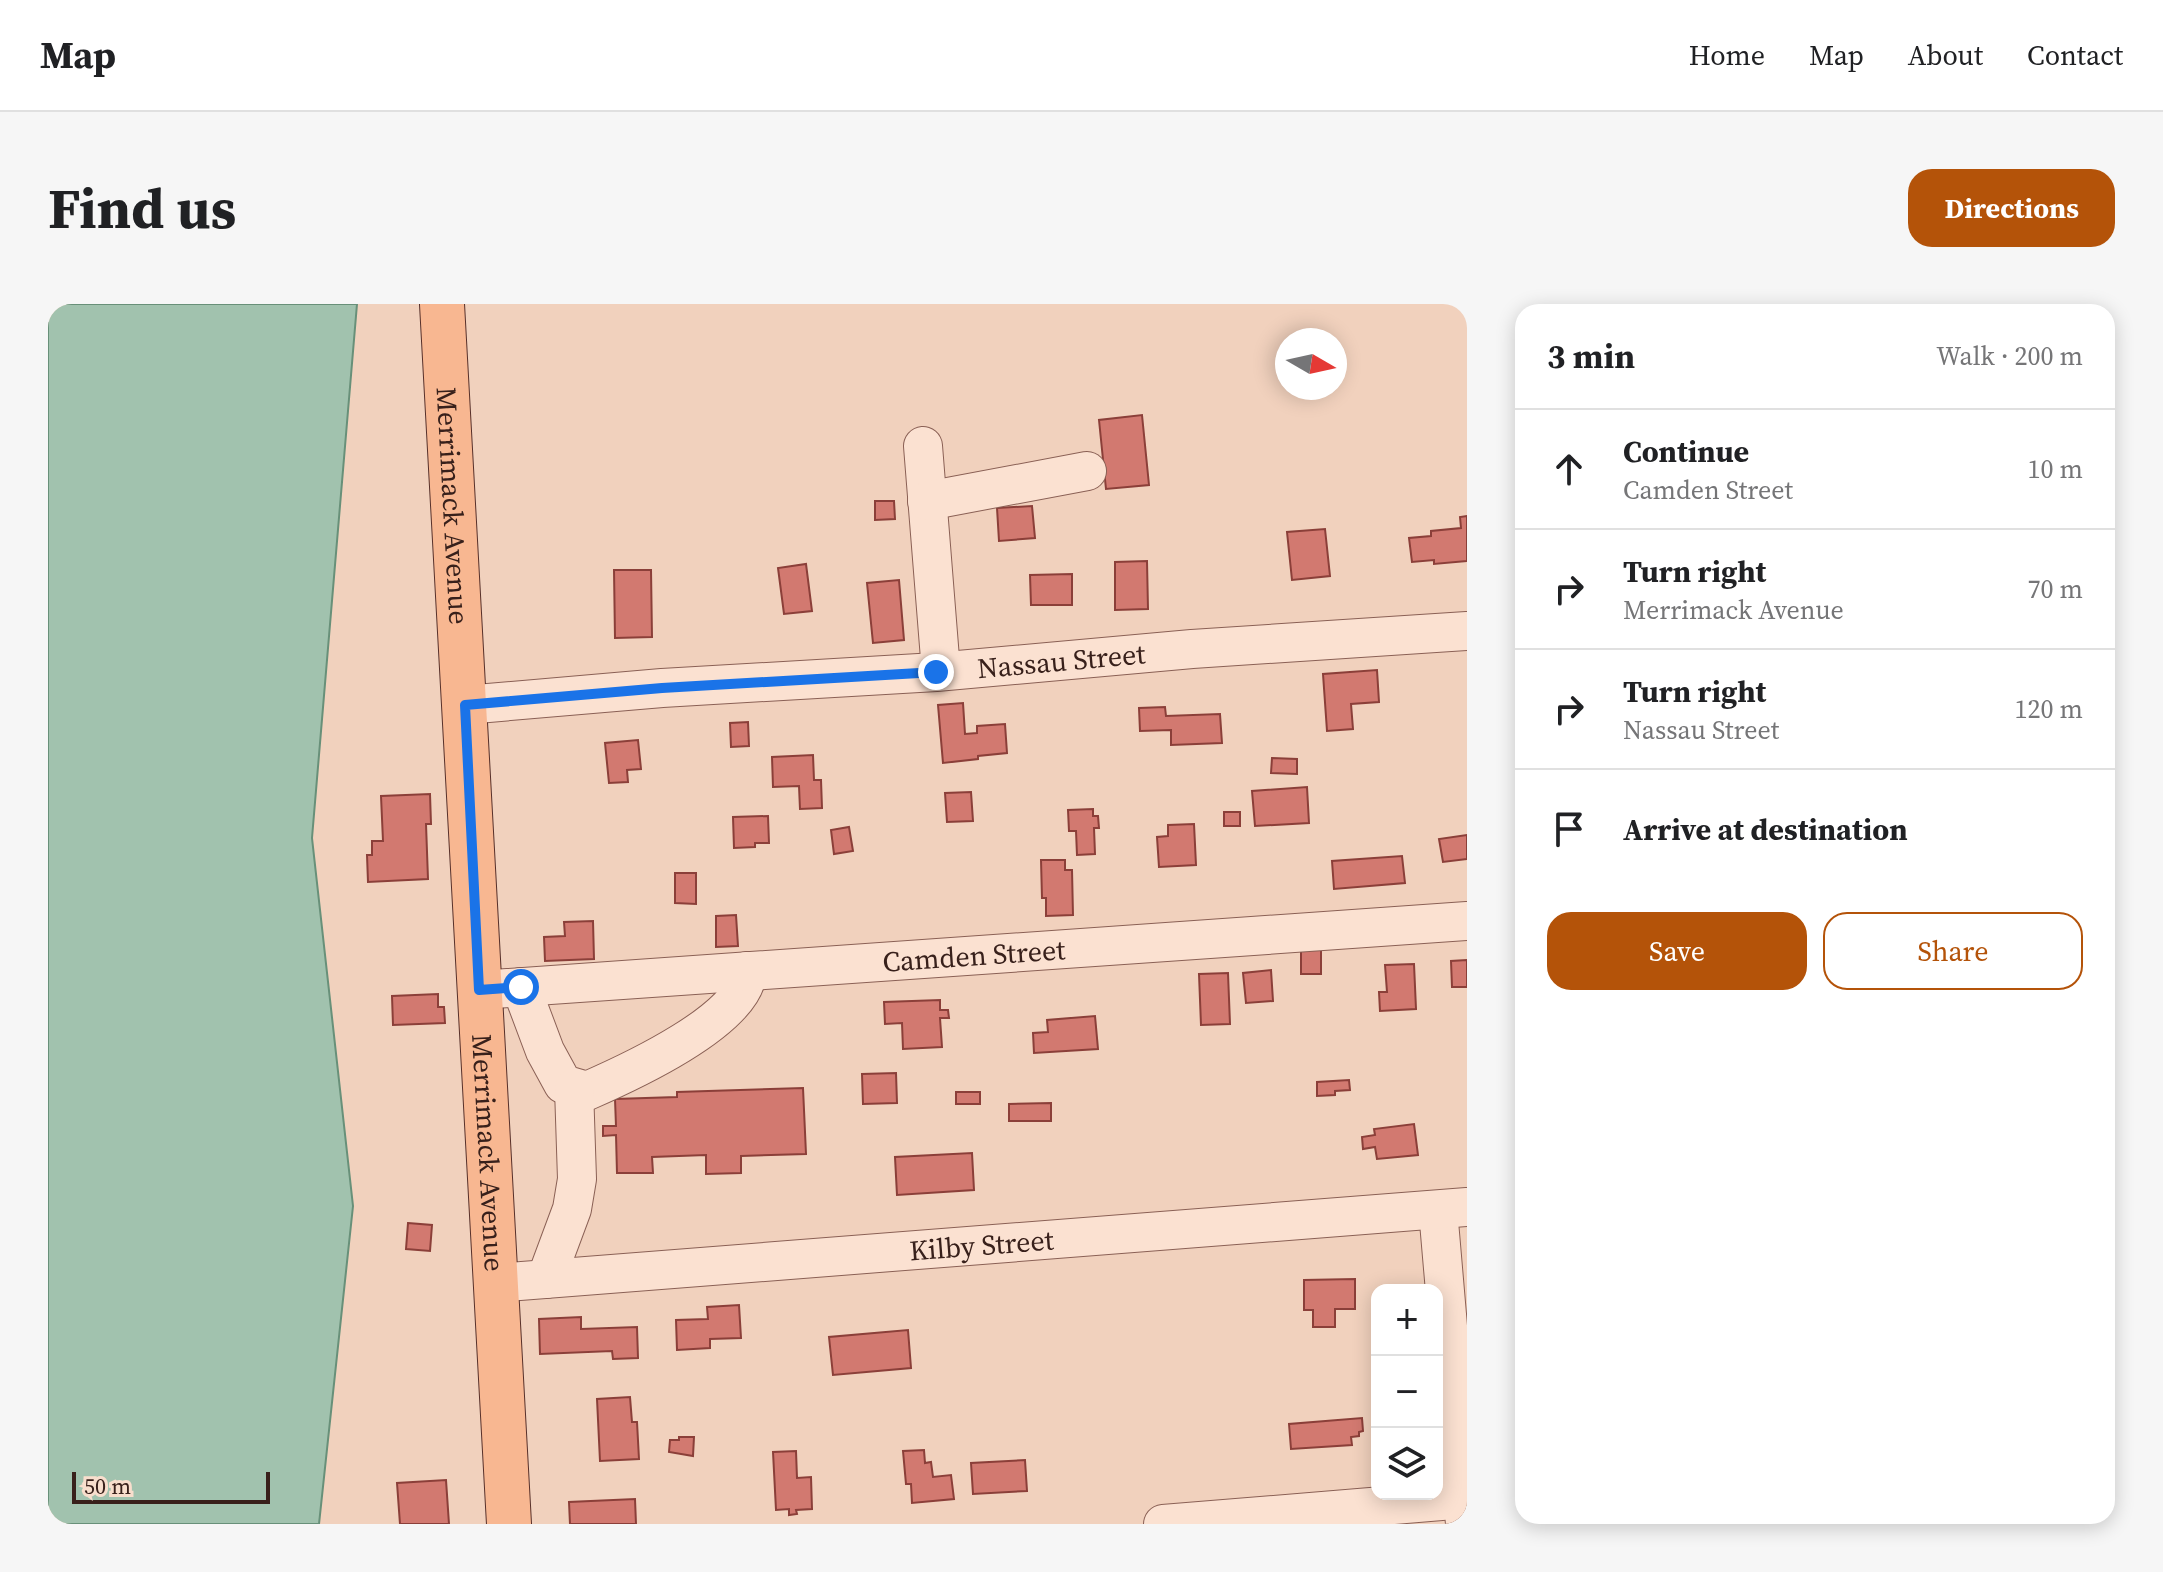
<!DOCTYPE html>
<html lang="en">
<head>
<meta charset="utf-8">
<style>
  body { margin:0; font-family:"Source Serif 4",serif; background:#f6f6f6; color:#202124 }
  .controls { position:absolute; right:24px; bottom:24px; display:grid; overflow:hidden; border-radius:16px; box-shadow:0 4px 20px #0003 }
  .controls button { width:72px; height:72px; display:grid; place-items:center; padding:0; border:0; border-bottom:2px solid #e0e0e0; background:#fff; color:#202124; font:40px sans-serif }
  .compass { position:absolute; left:1227px; top:24px; width:72px; height:72px; border-radius:50%; background:#fff; box-shadow:0 4px 20px #0003; rotate:99deg }
  .scale { position:absolute; left:24px; bottom:20px; width:198px; box-sizing:border-box; padding-left:8px; border:4px solid #38201b; border-top:0; font-size:22px; line-height:28px; white-space:nowrap; color:#38201b; -webkit-text-stroke:6px #f8decd; paint-order:stroke }
  .stop { position:absolute; width:24px; height:24px; margin:-18px; border:6px solid #1a73e8; border-radius:50%; background:#fff }
  .stop.end { background:#1a73e8; border-color:#fff; box-shadow:0 2px 8px #0008 }
  .list { margin:0; padding:0; list-style:none }
  h2 { display:flex; justify-content:space-between; align-items:center; height:104px; margin:0; padding:0 32px; font-size:34px }
  h2 small { font-size:26px; font-weight:400; color:#757577 }
  .list li { display:grid; grid-template-columns:52px 1fr auto; gap:24px; align-items:center; box-sizing:border-box; height:120px; padding:0 32px; border-top:2px solid #e0e0e0 }
  .list b { display:block; font-size:30px; white-space:nowrap }
  .list p { margin:0; font-size:26px; white-space:nowrap; color:#757577 }
  .list em { font-size:26px; font-style:normal; color:#757577 }
  .actions { display:flex; gap:16px; padding:24px 32px }
  .actions a { flex:1; padding:18px 0; border:2px solid #b45309; border-radius:24px; text-align:center; font-size:28px; color:#b45309 }
  .actions .main { background:#b45309; color:#fff }
  .icon { flex:none; width:44px; height:44px; fill:none; stroke:currentColor; stroke-width:2; stroke-linecap:round; stroke-linejoin:round }
  .map { position:relative; flex:none; width:1419px; height:1220px; overflow:hidden; border-radius:24px }
  header { display:flex; align-items:center; gap:48px; box-sizing:border-box; height:112px; padding:0 40px; background:#fff; border-bottom:2px solid #e0e0e0 }
  header strong { font-size:38px }
  nav { display:flex; gap:44px; margin-inline-start:auto; font-size:28px }
  .intro { display:flex; align-items:center; justify-content:space-between; box-sizing:border-box; height:192px; padding:0 48px }
  h1 { margin:0; font-size:56px }
  .button { padding:20px 36px; border-radius:24px; background:#b45309; color:#fff; font-size:28px; font-weight:700 }
  main { display:flex; gap:48px; padding:0 48px }
  aside { flex:1; background:#fff; border-radius:24px; box-shadow:0 4px 20px #0003 }
  .map>svg:first-child { display:block }
  .water { fill:#a1c2ae; stroke:#689079; stroke-width:2 }
  .building { fill:#d27970; stroke:#8b3f39; stroke-width:2 }
  .lines { fill:none; stroke-linecap:round; stroke-linejoin:round }
  .minor-casing { stroke:#8a6055; stroke-width:40 }
  .major-casing { stroke:#57302a; stroke-width:46 }
  .minor { stroke:#fbe1d1; stroke-width:38 }
  .major { stroke:#f8b791; stroke-width:44 }
  .route { stroke:#1a73e8; stroke-width:10 }
  .labels { text-anchor:middle; stroke-width:7; stroke-linejoin:round; paint-order:stroke }
  .street-label { font-size:28px; fill:#38201b; stroke:#f8decd }
</style>
</head>
<body>
<header>
<strong>Map</strong>
<nav><a>Home</a><a>Map</a><a>About</a><a>Contact</a></nav>
</header>
<div class="intro"><h1>Find us</h1><a class="button">Directions</a></div>
<main>
<div class="map">
<svg width="1419" height="1220" viewBox="0 0 1419 1220">
  <rect width="100%" height="100%" fill="#f1d1bd"/>
  <path class="water" d="M0,0H309L264,534L305,902L271,1220H0Z"/>
  <g class="building">
    <path d="M1094,111L1101,181L1058,185L1051,116Z"/>
    <path d="M827,197H846L847,215L827,216Z"/>
    <path d="M984,202L987,234L951,237L949,204Z"/>
    <path d="M1419,212V257L1386,260V256L1364,258L1361,234L1383,232V227L1413,224L1412,213Z"/>
    <path d="M1277,225L1282,272L1244,276L1239,228Z"/>
    <path d="M1099,257L1100,305L1067,306V258Z"/>
    <path d="M758,260L764,307L736,310L730,264Z"/>
    <path d="M566,266H603L604,333L567,334Z"/>
    <path d="M1024,270V301H983L982,271Z"/>
    <path d="M851,276L856,336L825,339L819,279Z"/>
    <path d="M1329,366L1331,398L1303,400L1305,425L1279,427L1275,370Z"/>
    <path d="M915,399L917,430L929,429V422L957,420L959,449L930,452V455L895,459L890,401Z"/>
    <path d="M1117,403L1118,412L1172,410L1174,439L1123,441V426L1092,427L1091,404Z"/>
    <path d="M700,418L701,442L683,443L682,419Z"/>
    <path d="M590,436L593,465L579,466L580,478L561,479L557,439Z"/>
    <path d="M765,451L766,476H773L774,504L752,505L751,482L725,483L724,453Z"/>
    <path d="M1224,454L1249,455V470L1223,469Z"/>
    <path d="M1259,483L1261,519L1207,522L1204,487Z"/>
    <path d="M923,488L925,517L899,518L897,489Z"/>
    <path d="M382,490L383,520H378L380,575L320,578L319,551H324V537H335L333,492Z"/>
    <path d="M1045,505V512H1050L1051,524H1046L1047,550L1029,551L1028,527H1021L1020,506Z"/>
    <rect x="1176" y="508" width="16" height="14"/>
    <path d="M720,512L721,539H707V543L686,544L685,513Z"/>
    <path d="M1146,520L1148,561L1111,563L1109,533L1120,532V521Z"/>
    <path d="M801,523L805,547L786,550L783,526Z"/>
    <path d="M1419,531V555L1395,558L1391,535Z"/>
    <path d="M1354,552L1357,579L1286,585L1284,557Z"/>
    <path d="M993,556H1017V566H1024L1025,611L998,612V594H994Z"/>
    <path d="M627,569H648V600L627,599Z"/>
    <path d="M688,611L690,642L668,643V612Z"/>
    <path d="M545,617L546,655L497,657L496,633L517,632L516,618Z"/>
    <path d="M1273,645V670H1253V646Z"/>
    <path d="M1419,656V683H1404L1403,657Z"/>
    <path d="M1366,660L1368,705L1332,707L1331,688H1339L1337,661Z"/>
    <path d="M1223,666L1225,697L1198,699L1195,669Z"/>
    <path d="M1180,669L1182,720L1153,721L1151,670Z"/>
    <path d="M390,690V703H396L397,719L345,721L344,692Z"/>
    <path d="M892,696V706H900L901,714H892L894,743L855,745L854,719L837,720L836,698Z"/>
    <path d="M1047,712L1050,745L986,749L985,729L1000,728L999,716Z"/>
    <path d="M848,769L849,799L815,800L814,770Z"/>
    <path d="M1301,776L1302,786L1287,787V791L1269,792V778Z"/>
    <path d="M755,784L758,850L693,852V869L658,870V851L604,853L605,869H569L568,831L555,832V822H568L567,795L629,793V788Z"/>
    <rect x="908" y="788" width="24" height="12"/>
    <path d="M1003,799V817H961V800Z"/>
    <path d="M1366,820L1370,851L1329,855L1327,843L1315,845L1314,833L1327,831L1326,825Z"/>
    <path d="M924,849L926,886L849,891L847,853Z"/>
    <path d="M360,919L384,921L382,947L358,945Z"/>
    <path d="M1307,975V1005H1287V1023H1265V1006H1256V976Z"/>
    <path d="M691,1001L693,1034L662,1035V1044L629,1046L628,1016L660,1015L659,1003Z"/>
    <path d="M533,1013V1025L589,1023L590,1054L565,1055L564,1047L492,1050L491,1015Z"/>
    <path d="M860,1026L863,1064L785,1071L781,1033Z"/>
    <path d="M582,1093L584,1118H589L591,1155L552,1157L549,1095Z"/>
    <path d="M1314,1114L1315,1127L1311,1128V1132L1303,1133L1304,1141L1243,1145L1241,1120Z"/>
    <path d="M631,1133H646L645,1152L621,1148L622,1136H631Z"/>
    <path d="M876,1146L877,1159L883,1158L885,1173L903,1171L906,1195L864,1199L863,1180H858L855,1147Z"/>
    <path d="M748,1147L749,1174L763,1173L764,1205L748,1206L749,1210L741,1211V1205L728,1206L725,1148Z"/>
    <path d="M977,1156L979,1187L925,1190L923,1159Z"/>
    <path d="M398,1176L401,1220H352L349,1179Z"/>
    <path d="M587,1195L588,1220H522L521,1198Z"/>
  </g>
  <g class="lines">
    <g class="minor-casing">
      <g id="minor">
        <path d="M875,142L893,367"/>
        <path d="M879,197L1039,167"/>
        <path id="s1" d="M417,401L614,384L888,368L1144,345L1419,327"/>
        <path d="M473,683L497,747L515,780L539,787C578,770 702,714 699,667"/>
        <path id="s2" d="M431,686L1419,617"/>
        <path d="M1390,906L1417,1220"/>
        <path d="M498,975L524,905L529,875L526,784"/>
        <path id="s3" d="M447,979L1419,903"/>
        <path d="M1115,1220L1419,1195"/>
      </g>
    </g>
    <g class="major-casing">
      <g id="major">
        <path id="s4" d="M394,0L461,1220"/>
      </g>
    </g>
    <use href="#minor" class="minor"/>
    <use href="#major" class="major"/>
  </g>
  <g class="lines">
    <path class="route" d="M473,683L431,686L417,401L614,384L888,368"/>
  </g>
  <g class="labels">
    <g class="street-label">
      <text dy="10" stroke="none"><textPath href="#s4" startOffset="202">Merrimack Avenue</textPath></text>
      <text dy="10" stroke="none"><textPath href="#s1" startOffset="598">Nassau Street</textPath></text>
      <text dy="10" stroke="none"><textPath href="#s2" startOffset="496">Camden Street</textPath></text>
      <text dy="10" stroke="none"><textPath href="#s4" startOffset="850">Merrimack Avenue</textPath></text>
      <text dy="10" stroke="none"><textPath href="#s3" startOffset="488">Kilby Street</textPath></text>
    </g>
  </g>
</svg>
<div class="controls">
<button>+</button>
<button>−</button>
<button><svg class="icon" aria-label="layers" viewBox="0 0 24 24"><path d="M12 4l9 5-9 5-9-5zM3 14l9 5 9-5"/></svg></button>
</div>
<svg class="compass" viewBox="-18 -18 36 36"><path d="M0-13l5 13h-10z" fill="#e53935"/><path d="M0 13l5-13h-10z" fill="#757577"/></svg>
<div class="scale">50 m</div>
<div class="stop" style="left:473px;top:683px"></div>
<div class="stop end" style="left:888px;top:368px"></div>
</div>
<aside>
<h2>3 min<small>Walk · 200 m</small></h2>
<ul class="list">
<li><svg class="icon" aria-label="ahead" viewBox="0 0 24 24"><path d="M12 20V5M6 11l6-6 6 6"/></svg><div><b>Continue</b><p>Camden Street</p></div><em>10 m</em></li>
<li><svg class="icon" aria-label="right" viewBox="0 0 24 24"><path d="M7 20v-9h11M14 6l5 5-5 5"/></svg><div><b>Turn right</b><p>Merrimack Avenue</p></div><em>70 m</em></li>
<li><svg class="icon" aria-label="right" viewBox="0 0 24 24"><path d="M7 20v-9h11M14 6l5 5-5 5"/></svg><div><b>Turn right</b><p>Nassau Street</p></div><em>120 m</em></li>
<li><svg class="icon" aria-label="arrive" viewBox="0 0 24 24"><path d="M6 21V4h12l-3 4 3 4H6"/></svg><div><b>Arrive at destination</b></div></li>
</ul>
<div class="actions"><a class="main">Save</a><a>Share</a></div>
</aside>
</main>
</body>
</html>
